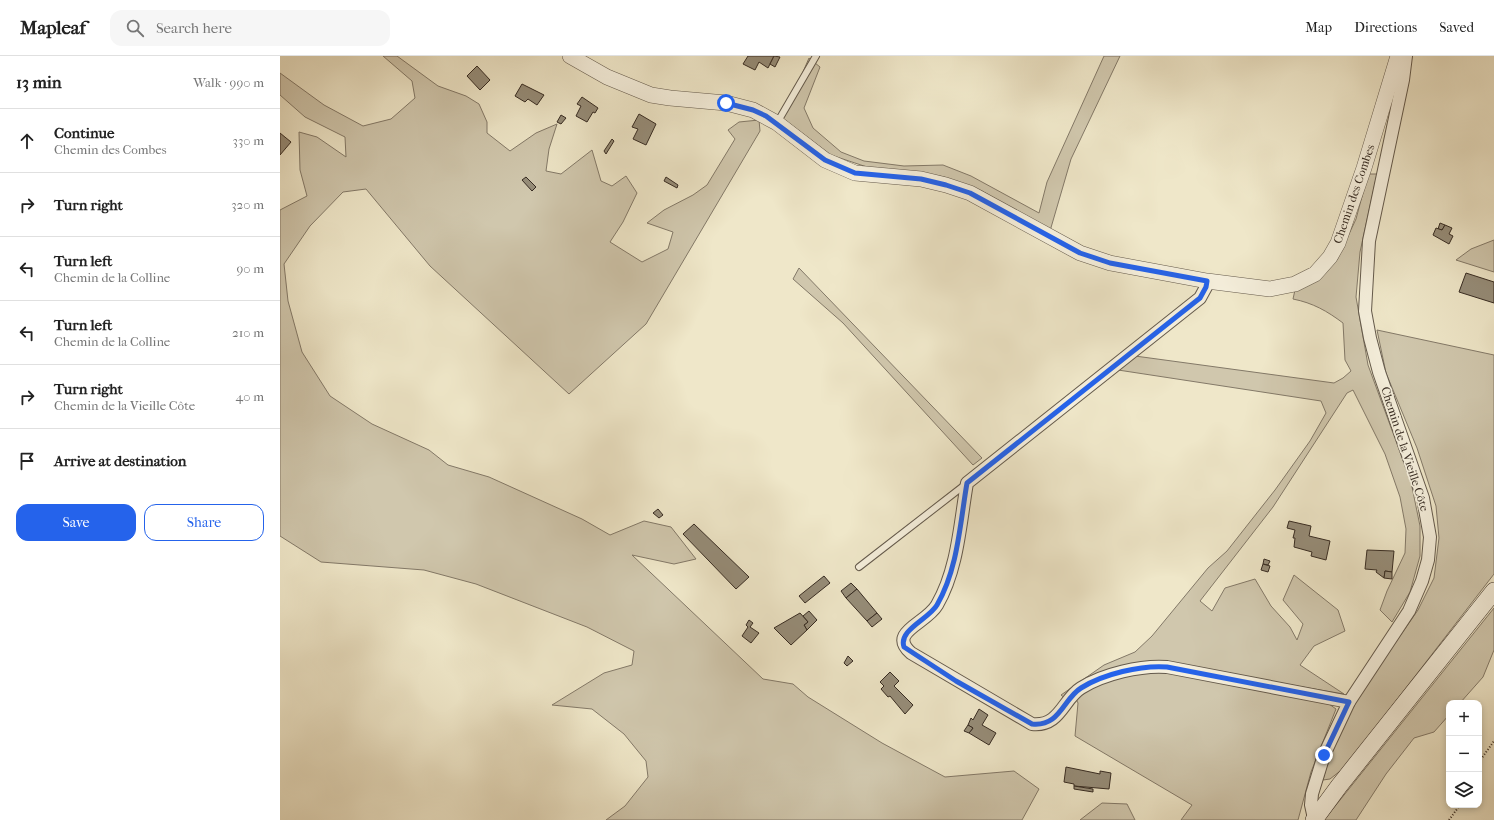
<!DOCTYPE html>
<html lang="en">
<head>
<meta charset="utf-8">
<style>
  body { margin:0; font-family:"IM FELL French Canon",serif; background:#f6f6f6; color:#222 }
  .controls { position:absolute; right:12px; bottom:12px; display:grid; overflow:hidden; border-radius:8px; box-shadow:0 2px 6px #0003 }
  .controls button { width:36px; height:36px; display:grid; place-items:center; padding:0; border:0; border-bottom:1px solid #e0e0e0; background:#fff; color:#222; font:20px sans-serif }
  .stop { position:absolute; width:12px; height:12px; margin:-9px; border:3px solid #2563eb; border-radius:50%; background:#fff }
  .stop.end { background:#2563eb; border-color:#fff; box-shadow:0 1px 4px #0008 }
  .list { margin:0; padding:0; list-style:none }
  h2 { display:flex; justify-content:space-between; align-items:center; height:52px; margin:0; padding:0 16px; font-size:17px }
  h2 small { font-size:13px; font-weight:400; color:#767676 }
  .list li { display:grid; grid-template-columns:26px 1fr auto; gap:12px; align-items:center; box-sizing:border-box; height:64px; padding:0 16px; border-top:1px solid #e0e0e0 }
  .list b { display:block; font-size:15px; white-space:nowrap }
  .list p { margin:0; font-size:13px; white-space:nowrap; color:#767676 }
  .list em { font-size:13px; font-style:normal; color:#767676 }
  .actions { display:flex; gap:8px; padding:12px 16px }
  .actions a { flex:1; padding:9px 0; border:1px solid #2563eb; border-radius:12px; text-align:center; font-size:14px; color:#2563eb }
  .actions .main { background:#2563eb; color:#fff }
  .icon { flex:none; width:22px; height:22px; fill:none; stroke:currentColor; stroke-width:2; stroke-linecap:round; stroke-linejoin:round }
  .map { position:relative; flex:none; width:1214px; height:764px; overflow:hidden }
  header { display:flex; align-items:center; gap:24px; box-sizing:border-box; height:56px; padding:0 20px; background:#fff; border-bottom:1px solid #e0e0e0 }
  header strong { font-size:19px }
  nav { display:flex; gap:22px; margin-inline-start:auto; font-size:14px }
  .search { width:280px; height:36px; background:#f6f6f6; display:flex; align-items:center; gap:10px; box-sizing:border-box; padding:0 14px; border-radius:12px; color:#767676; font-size:15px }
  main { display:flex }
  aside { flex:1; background:#fff }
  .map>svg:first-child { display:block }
  .green { fill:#d0c7ad; stroke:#837968 }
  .building { fill:#968d79; stroke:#362b22 }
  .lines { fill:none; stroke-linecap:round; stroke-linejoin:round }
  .service-casing { stroke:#645a4c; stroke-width:8 }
  .minor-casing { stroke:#645a4c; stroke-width:14 }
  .tertiary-casing { stroke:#645a4c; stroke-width:16 }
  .secondary-casing { stroke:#362b22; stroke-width:18 }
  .path { stroke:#362b22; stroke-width:2; stroke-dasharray:1 2; stroke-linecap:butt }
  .service { stroke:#f5efdc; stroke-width:6 }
  .minor { stroke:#f5efdc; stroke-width:12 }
  .tertiary { stroke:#f5efdc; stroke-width:15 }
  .secondary { stroke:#f5efdc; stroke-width:17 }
  .route { stroke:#2563eb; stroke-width:5 }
  .labels { text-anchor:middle; stroke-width:3.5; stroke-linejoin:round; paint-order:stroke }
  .street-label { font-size:12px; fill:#362b22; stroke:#f5efdc }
</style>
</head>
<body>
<header>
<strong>Mapleaf</strong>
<div class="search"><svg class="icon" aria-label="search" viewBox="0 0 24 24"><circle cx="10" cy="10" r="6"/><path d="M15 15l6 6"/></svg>Search here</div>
<nav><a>Map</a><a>Directions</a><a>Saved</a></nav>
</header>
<main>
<aside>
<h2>13 min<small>Walk · 990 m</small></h2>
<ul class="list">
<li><svg class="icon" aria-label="ahead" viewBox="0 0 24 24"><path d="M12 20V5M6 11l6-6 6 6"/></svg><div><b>Continue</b><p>Chemin des Combes</p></div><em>330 m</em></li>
<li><svg class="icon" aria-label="right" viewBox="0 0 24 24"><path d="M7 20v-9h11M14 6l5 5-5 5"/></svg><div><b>Turn right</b></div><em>320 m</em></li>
<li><svg class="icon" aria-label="left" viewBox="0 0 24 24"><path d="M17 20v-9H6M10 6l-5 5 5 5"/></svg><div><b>Turn left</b><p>Chemin de la Colline</p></div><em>90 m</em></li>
<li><svg class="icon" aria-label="left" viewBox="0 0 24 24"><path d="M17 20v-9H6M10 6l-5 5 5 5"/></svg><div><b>Turn left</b><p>Chemin de la Colline</p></div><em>210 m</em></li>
<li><svg class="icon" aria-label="right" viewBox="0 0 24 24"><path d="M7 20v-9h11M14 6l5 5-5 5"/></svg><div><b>Turn right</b><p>Chemin de la Vieille Côte</p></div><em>40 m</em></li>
<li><svg class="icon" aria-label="arrive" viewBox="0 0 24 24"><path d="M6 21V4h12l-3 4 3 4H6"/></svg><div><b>Arrive at destination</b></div></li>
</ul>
<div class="actions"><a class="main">Save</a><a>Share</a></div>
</aside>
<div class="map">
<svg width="1214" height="764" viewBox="0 0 1214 764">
  <rect width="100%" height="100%" fill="#efe7c9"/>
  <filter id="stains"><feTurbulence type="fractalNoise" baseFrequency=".005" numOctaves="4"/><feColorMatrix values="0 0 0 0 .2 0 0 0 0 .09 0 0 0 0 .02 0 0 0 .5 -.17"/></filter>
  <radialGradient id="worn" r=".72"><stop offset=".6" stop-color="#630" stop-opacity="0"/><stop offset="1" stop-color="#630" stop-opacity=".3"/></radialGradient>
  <g class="green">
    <path d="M103,0H117L158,30L186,40L199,48L207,66V77L230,95L256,77L277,68L269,93L266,115L281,118L312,94L321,125L332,130L346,120L357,137L343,166L330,186L362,206L388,193L393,176L367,167L384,154L413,139L427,129L455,83L448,74L459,66L479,64L480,75L366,268L289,338L150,210L86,133L63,136L30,170L4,208L8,245L22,296L50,340L92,368L149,394L168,409L209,421L302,463L330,479L364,465L391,471L416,503L394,508L352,499L483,623L513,628L528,641L602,687L665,721L734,715L759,733L742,764H326L345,750L368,721L366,705L344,678L312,653L272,649L324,617L352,609L354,595L307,571L196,528L144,514L41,506L0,480V154L27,140L20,114L19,76L37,81L66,101L65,81L25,61L0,39V17L44,49L83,70L111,63L135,42L132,25Z"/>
    <path d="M824,0H840L791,103L770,175L702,135L664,121L638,116L587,111L551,99L501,61L507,53L529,2L540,11L524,52L533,72L561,96L584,105L624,110L663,109L691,120L759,157L767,126Z"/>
    <path d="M1088,118H1097L1080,196L1076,241L1088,309L1131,426L1140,470V500L1130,536L1112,566L1100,554L1107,535L1125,497L1126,473L1120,441L1105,398L1073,334L1067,337L993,451L920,545L932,555L945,532L975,523L991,550L1010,571L1017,584L1023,568L1003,544L1014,519L1058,554L1065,575L1034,590L1020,609L1064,638L874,606L786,643L781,639L824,609L855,596L872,580L928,512L947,495L995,434L1030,385L1046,357L1041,345L838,314L855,300L1054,327L1063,322L1071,315L1065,304L1063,267C1047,255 1033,247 1013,243L1015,234L1057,204L1076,163Z"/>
    <path d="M1214,184V216L1176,204L1191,193Z"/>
    <path d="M519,212L702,402L693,409L563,267L513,223Z"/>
    <path d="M1097,274L1214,299V518L1064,712L1050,723L1043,724L1052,690L1074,646L1138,554L1154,522L1159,482L1156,450L1137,392L1106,317Z"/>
    <path d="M1214,552V594L1203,621L1180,647H1169V659L1154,676L1134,682L1106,718L1076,764H1044Z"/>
    <path d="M888,615L1045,645L1056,653L1031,716L1018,764H901L912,749L795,680L798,647L796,643L819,627L853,618Z"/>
    <path d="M822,747L847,748L855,764H800Z"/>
  </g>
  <g class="building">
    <path d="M468,0H494L488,12L479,6L475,14L463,8Z"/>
    <path d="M494,0L500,1L495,11L490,8Z"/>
    <path d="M197,10L210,24L200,34L187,20Z"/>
    <path d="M242,28L264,39L257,49L248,43L245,46L235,40Z"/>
    <path d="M302,41L318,52L315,57L313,56L307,66L296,60L301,50L297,48Z"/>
    <path d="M359,58L376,68L366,89L353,83L358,73L352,71Z"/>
    <path d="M281,59L286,62L281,68L277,66Z"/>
    <path d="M0,77L11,86L0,99Z"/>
    <path d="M332,83L334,85L326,98L324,95Z"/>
    <path d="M246,121L256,131L252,135L242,124Z"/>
    <path d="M386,121L398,129L397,132L384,125Z"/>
    <path d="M1160,167L1165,169L1162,174L1158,173Z"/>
    <path d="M1165,169L1172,172L1169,178L1173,180L1169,188L1153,179L1156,172L1162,174Z"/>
    <path d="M1186,217L1214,226V247L1179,236Z"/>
    <path d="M378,453L383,459L379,462L373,457Z"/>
    <path d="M1009,465L1031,470L1029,480L1050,485L1046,504L1031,500L1032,496L1014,491L1015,482H1013L1015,474L1007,472Z"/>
    <path d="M414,468L469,521L456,533L403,478Z"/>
    <path d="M1087,494L1114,495L1112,516L1105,515L1104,522L1096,516L1097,514L1085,513Z"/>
    <path d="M984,503L990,505L988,509L983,508Z"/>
    <path d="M983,508L990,510L988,516L981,514Z"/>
    <path d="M1105,515L1112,516V523L1104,522Z"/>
    <path d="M544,520L550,527L525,547L519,540Z"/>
    <path d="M571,527L577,533L566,542L561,535Z"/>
    <path d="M577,533L597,557L587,565L566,542Z"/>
    <path d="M529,555L537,564L527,574L524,569L528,566L523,560Z"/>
    <path d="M520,557L528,566L524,569L527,574L511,589L494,572Z"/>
    <path d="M597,557L602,563L592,571L587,565Z"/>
    <path d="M469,564L473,567L470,571L479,577L471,587L462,580L468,571L466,569Z"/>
    <path d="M568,600L573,605L567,610L564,607Z"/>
    <path d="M610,616L619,625L614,630L633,649L625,658L610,640L608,641L601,633L604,630L600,626Z"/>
    <path d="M699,653L708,659L702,669L716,677L709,689L689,677L693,672L688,669L691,662L693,664Z"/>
    <path d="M688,669L693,672L689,677L684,675Z"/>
    <path d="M786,711L820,718V715L831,717L829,733L794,730V728L784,726Z"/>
    <path d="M794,730L813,733V736L794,733Z"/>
  </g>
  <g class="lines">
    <g class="service-casing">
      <g id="service">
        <path d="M497,67L536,0"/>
        <path d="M579,511L686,428"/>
      </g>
    </g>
    <g class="minor-casing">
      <g id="minor">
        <path d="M927,225L926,231L920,242L687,427C680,467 678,513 657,549C646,568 607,576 631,597L752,668C780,671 783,643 801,632C823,618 861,609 887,611L1069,646"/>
        <path d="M1036,761L1033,758L1031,749L1032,738L1044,699L1069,646L1129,555L1142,525L1148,504L1150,481L1143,442L1099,316L1090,282L1085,255L1089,185L1123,24L1126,0"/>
      </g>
    </g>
    <g class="tertiary-casing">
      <path id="tertiary" d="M290,0L327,21L371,39L390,42L446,47L473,54L497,67L545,104L575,117L641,123L666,129L690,137L800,197L830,207L927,225L990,233L1015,228L1035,218L1050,201L1058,187L1084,112L1118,0"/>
    </g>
    <g class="secondary-casing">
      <path id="secondary" d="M1034,764L1059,730L1214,535"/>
    </g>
    <g class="path">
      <path d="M1199,706L1214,685"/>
      <path d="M1169,764L1180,749"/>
    </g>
    <use href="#service" class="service"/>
    <use href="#minor" class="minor"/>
    <use href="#tertiary" class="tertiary"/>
    <use href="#secondary" class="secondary"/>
  </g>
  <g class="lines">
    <path class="route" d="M446,47L473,54L486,60L545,104L575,117L641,123L666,129L690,137L800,197L830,207L927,225L926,231L920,242L687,427C680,467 678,513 657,549C649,563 618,574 624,591L676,625L752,668C780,671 783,643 801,632C823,618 861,609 887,611L1069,646L1044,699"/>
  </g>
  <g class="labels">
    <g class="street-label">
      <text transform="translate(1074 138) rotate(-71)" y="4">Chemin des Combes</text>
      <text transform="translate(1125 393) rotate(72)" y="4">Chemin de la Vieille Côte</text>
    </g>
  </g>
  <rect width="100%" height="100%" filter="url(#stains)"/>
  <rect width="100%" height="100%" fill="url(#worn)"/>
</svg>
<div class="controls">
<button>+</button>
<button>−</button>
<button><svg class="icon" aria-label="layers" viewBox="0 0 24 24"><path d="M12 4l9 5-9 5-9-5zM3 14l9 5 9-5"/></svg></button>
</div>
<div class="stop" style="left:446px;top:47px"></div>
<div class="stop end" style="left:1044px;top:699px"></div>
</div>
</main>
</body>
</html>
